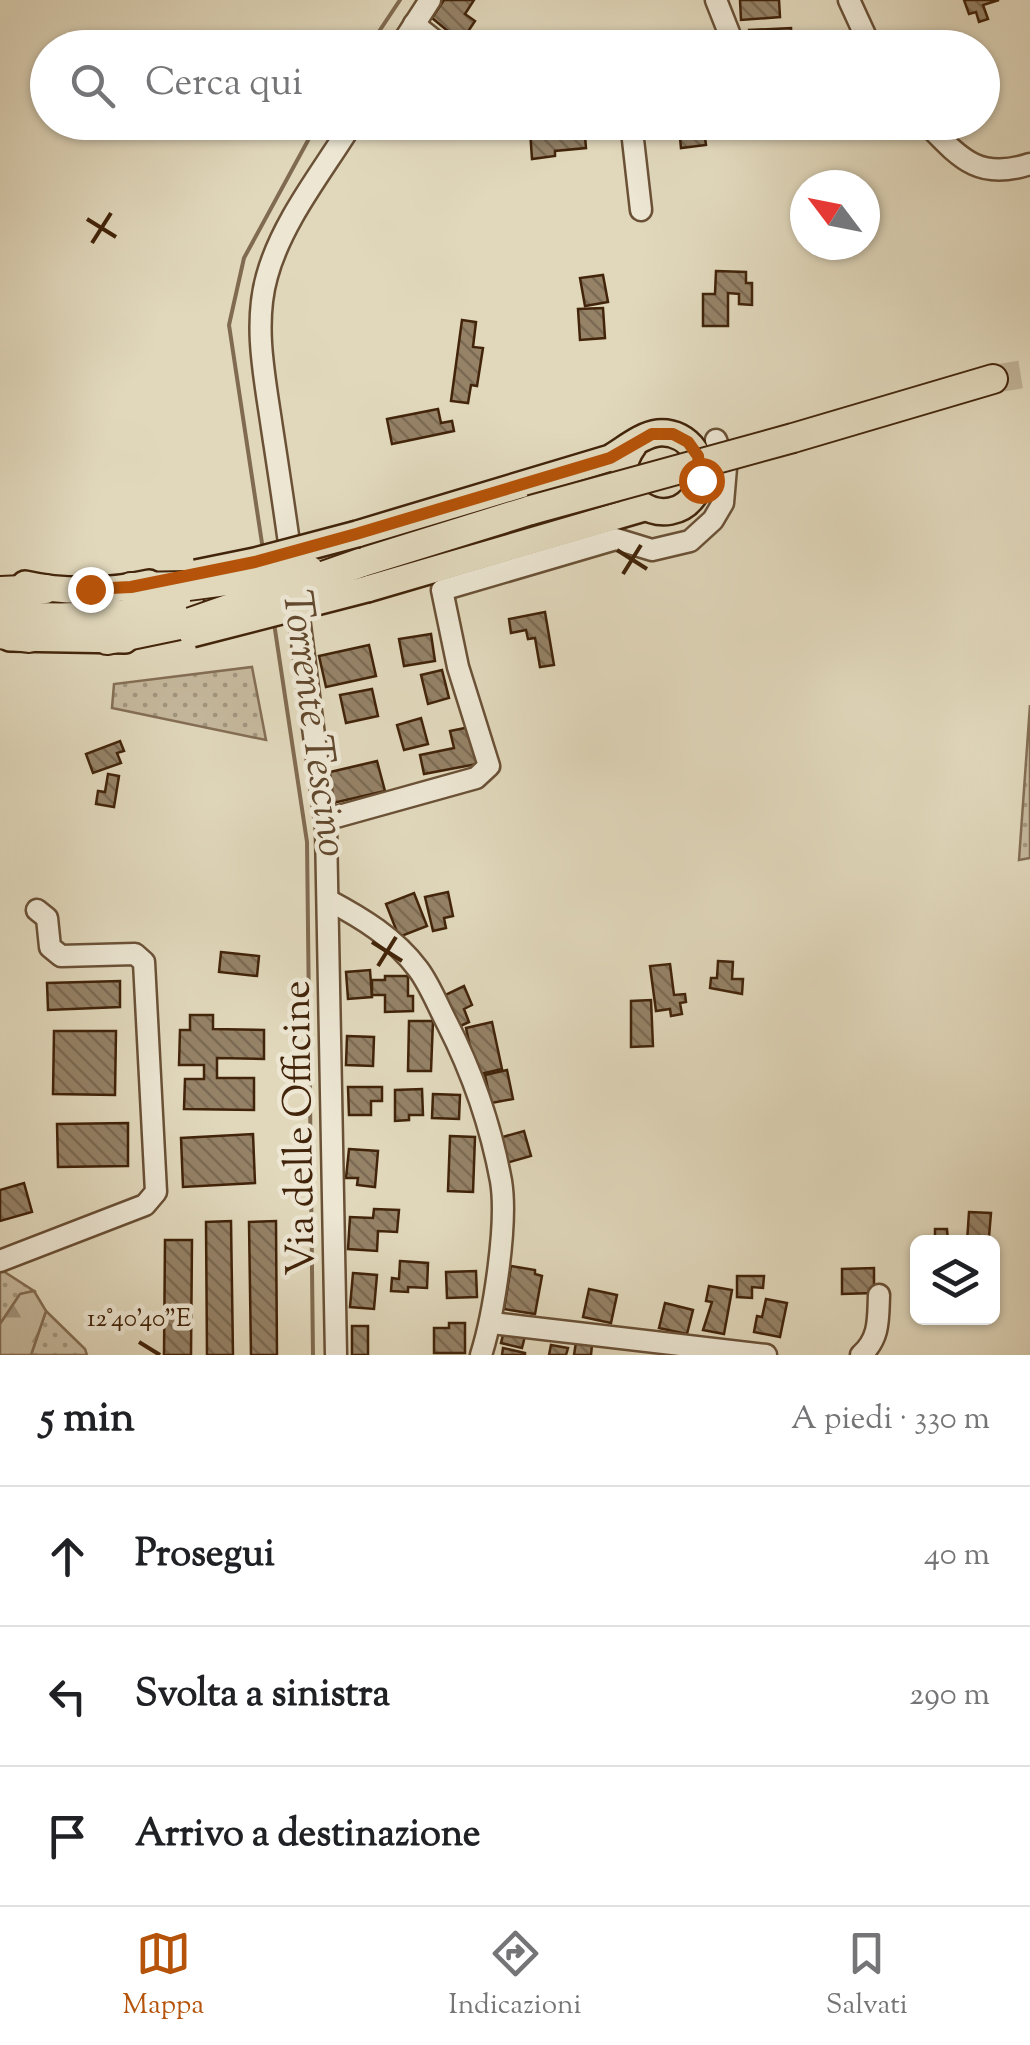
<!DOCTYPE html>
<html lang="it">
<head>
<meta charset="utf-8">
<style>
  body { margin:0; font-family:"Sorts Mill Goudy",serif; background:#f6f6f6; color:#202124 }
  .controls { position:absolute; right:30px; bottom:30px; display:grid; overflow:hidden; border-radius:15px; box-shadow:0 2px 8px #0004 }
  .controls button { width:90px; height:90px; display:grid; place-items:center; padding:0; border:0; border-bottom:2px solid #e0e0e0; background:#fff; color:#202124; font:50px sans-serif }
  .compass { position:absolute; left:790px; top:170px; width:90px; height:90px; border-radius:50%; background:#fff; box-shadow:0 2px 8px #0004; rotate:302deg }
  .stop { position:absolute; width:30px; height:30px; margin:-22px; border:8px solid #b45309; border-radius:50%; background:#fff }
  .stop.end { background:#b45309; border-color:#fff; box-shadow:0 2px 10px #0008 }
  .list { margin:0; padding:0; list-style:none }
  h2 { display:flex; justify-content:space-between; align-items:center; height:130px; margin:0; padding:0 40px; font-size:42px }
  h2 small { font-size:32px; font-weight:400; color:#757577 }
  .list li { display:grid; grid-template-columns:65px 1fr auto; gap:30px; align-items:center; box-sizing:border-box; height:140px; padding:0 40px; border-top:2px solid #e0e0e0 }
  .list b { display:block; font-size:38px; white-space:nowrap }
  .list em { font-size:32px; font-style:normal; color:#757577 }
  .icon { flex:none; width:55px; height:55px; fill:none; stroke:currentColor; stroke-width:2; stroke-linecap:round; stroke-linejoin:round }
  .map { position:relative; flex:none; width:1030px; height:1355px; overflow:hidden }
  .search { position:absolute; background:#fff; box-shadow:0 2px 8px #0004; left:30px; right:30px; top:30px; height:110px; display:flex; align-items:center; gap:25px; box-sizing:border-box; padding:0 35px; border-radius:55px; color:#757577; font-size:38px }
  .sheet { height:550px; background:#fff }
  nav { display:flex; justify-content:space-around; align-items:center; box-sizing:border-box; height:140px; border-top:2px solid #e0e0e0; background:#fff; font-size:28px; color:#757577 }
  nav a { display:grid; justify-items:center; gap:5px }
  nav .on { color:#b45309 }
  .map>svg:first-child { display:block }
  .grass { fill:url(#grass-dots); stroke:#846e54; stroke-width:2.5 }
  .forest { fill:url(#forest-firs); stroke:#846e54; stroke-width:2.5 }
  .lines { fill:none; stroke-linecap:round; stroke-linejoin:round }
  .stream { stroke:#816b50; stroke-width:4 }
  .building { fill:url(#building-back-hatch); stroke:#42240a; stroke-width:2.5 }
  .highway-tunnel { stroke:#c1b498; stroke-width:28; stroke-dasharray:28 14; stroke-linecap:butt }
  .minor-casing { stroke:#6a5136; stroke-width:25 }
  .major-casing { stroke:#42240a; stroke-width:30 }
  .highway-casing { stroke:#42240a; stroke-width:32 }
  .minor { stroke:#ece6d3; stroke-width:20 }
  .major { stroke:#e1d8bc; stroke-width:25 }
  .highway { stroke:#e1d8bc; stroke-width:28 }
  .major-bridge-casing { stroke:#42240a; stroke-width:30; stroke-linecap:butt }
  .highway-bridge-casing { stroke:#42240a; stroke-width:32; stroke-linecap:butt }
  .major-bridge { stroke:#e1d8bc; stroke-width:25 }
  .highway-bridge { stroke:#e1d8bc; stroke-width:28 }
  .route { stroke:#b45309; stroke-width:12 }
  .ticks { fill:none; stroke:#42240a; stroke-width:4 }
  .labels { text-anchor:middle; stroke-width:9; stroke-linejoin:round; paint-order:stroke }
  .street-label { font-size:40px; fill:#42240a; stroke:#ece6d3 }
  .water-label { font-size:42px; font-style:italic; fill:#62482d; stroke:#ece6d3 }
  .ticks-label { font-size:25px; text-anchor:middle; fill:#42240a; stroke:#ece6d3; stroke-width:9; stroke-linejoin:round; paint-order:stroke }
</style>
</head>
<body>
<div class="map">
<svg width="1030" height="1355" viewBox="0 0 1030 1355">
  <defs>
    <pattern id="grass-dots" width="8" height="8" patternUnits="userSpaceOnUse" patternTransform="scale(2.5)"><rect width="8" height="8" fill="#c6b99e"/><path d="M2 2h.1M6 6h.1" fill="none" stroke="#a2967f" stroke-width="1.8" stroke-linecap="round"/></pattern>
    <pattern id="forest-firs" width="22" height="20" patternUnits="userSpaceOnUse" patternTransform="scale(2.5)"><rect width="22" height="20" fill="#c6b99e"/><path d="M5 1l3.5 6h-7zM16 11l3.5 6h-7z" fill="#a2967f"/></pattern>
    <pattern id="building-back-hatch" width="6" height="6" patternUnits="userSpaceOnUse" patternTransform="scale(2.5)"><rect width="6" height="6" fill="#958267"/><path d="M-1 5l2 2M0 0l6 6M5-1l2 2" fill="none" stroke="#7b6a53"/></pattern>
  </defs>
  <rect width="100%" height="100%" fill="#e1d8bc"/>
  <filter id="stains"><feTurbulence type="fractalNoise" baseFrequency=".002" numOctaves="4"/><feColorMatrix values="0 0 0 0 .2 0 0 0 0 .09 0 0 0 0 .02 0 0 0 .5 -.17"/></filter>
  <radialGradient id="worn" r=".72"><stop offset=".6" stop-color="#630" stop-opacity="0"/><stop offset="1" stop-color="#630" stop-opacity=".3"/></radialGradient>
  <g class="grass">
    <path d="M252,667L266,740L112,708L114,684Z"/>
    <path d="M1030,705V858L1019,860Z"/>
    <path d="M0,1269L34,1291L20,1294L0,1324Z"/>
    <path d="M46,1311L85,1349L87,1355H31Z"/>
  </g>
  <path class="forest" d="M34,1291L46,1311L31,1355H0V1324L20,1294Z"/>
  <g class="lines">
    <g class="stream">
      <path d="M368,48L400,0"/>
      <path d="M263,550L229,325L244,258L318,122"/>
      <path d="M274,623L307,842L313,1355"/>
    </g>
  </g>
  <g class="building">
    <path d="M444,0H474L465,14L475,21L461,42L432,18Z"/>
    <path d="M740,0H779L780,17L741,20Z"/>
    <path d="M964,0H999L983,5L988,19L979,22L976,12L969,14Z"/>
    <path d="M791,28L792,48H749V30Z"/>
    <path d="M674,122H703L706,145L681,148L679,127L674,128Z"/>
    <path d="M551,123V127L584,124L586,148L555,151V156L532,159L530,130L538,129V124Z"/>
    <path d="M716,271L746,272V283H752V305L739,304V294L728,293V326H703V294H715Z"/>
    <path d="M603,275L608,302L585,306L580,278Z"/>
    <path d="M603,308L605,338L580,340L578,309Z"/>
    <path d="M462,320L476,322L473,347L483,348L477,386L471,385L468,403L451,401Z"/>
    <path d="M438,409L441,423L452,421L454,431L392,444L387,419Z"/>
    <path d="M545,612L554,665L540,667L535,638L528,639L526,630L511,633L509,619Z"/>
    <path d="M431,634L435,661L404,666L399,639Z"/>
    <path d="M369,645L376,676L326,687L319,656Z"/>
    <path d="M442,670L449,698L428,704L421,675Z"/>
    <path d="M372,689L378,716L346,723L340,695Z"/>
    <path d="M421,718L428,744L404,750L397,725Z"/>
    <path d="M475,726L482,763L424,774L420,755L454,748L450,731Z"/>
    <path d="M120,741L124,751L117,753L121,763L93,773L86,754Z"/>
    <path d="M377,761L385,791L333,803L326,773Z"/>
    <path d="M108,774L119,776L114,807L96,804L98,791L105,792Z"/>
    <path d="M448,892L453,916L444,918L446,928L433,931L425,897Z"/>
    <path d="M414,893L427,926L399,937L386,904Z"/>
    <path d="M221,952L259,956L257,976L219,972Z"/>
    <path d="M718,961L733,962L732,979H743L742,994L710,988L711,978H717Z"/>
    <path d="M670,964L674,995L685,994L686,1002L680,1003L682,1014L671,1016L670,1009L656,1011L650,966Z"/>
    <path d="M370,970L372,997L348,999L346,972Z"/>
    <path d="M385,976H408V996H413V1011L385,1012V995H372V980H385Z"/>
    <path d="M120,981V1007L48,1010L47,983Z"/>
    <path d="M464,986L472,1005L464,1009L469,1022L456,1028L441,997Z"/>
    <path d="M651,1000L653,1046L631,1047V1001Z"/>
    <path d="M190,1015H213V1029L264,1030V1059L217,1058V1078H254V1110L184,1109L185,1079H204V1065H179L180,1030H190Z"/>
    <path d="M409,1021H433L431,1071H408Z"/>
    <path d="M492,1022L502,1069L476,1075L466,1028Z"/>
    <path d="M54,1031H116L115,1095L53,1094Z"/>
    <path d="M347,1036L374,1037L373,1066L346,1065Z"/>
    <path d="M507,1070L513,1099L491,1103L485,1075Z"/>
    <path d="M348,1087H382V1101H371V1115H349Z"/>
    <path d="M422,1089L423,1115H409V1120L395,1121V1090Z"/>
    <path d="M433,1094L460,1095L459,1119L432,1118Z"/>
    <path d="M128,1123V1166L58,1167L57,1124Z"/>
    <path d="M524,1131L531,1156L506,1163L499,1138Z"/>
    <path d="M253,1134L255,1183L183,1187L181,1138Z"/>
    <path d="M450,1136L475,1137L473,1192L448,1191Z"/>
    <path d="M349,1149L378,1151L375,1187L357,1185L358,1178H346Z"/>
    <path d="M24,1183L32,1212L0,1221V1190Z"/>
    <path d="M374,1209L399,1210L397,1232L378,1231L377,1251L348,1249L350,1217L373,1218Z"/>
    <path d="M969,1212L991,1213L989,1237L985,1236V1242H967Z"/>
    <path d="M231,1221L233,1355H207L206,1222Z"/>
    <path d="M276,1221L277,1355H251L249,1222Z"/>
    <path d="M935,1229H947L948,1242H935Z"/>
    <path d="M165,1240H192L191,1355H164Z"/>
    <path d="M400,1261L428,1263L427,1288L408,1287V1292L391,1291L392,1278L399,1279Z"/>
    <path d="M511,1266L535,1270V1274L542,1276L535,1314L504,1309Z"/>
    <path d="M874,1268V1293L842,1294V1269Z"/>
    <path d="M476,1271L477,1297L447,1298L446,1272Z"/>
    <path d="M353,1273L377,1275L374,1309L350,1307Z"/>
    <path d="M737,1276H764L763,1288L752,1287V1298L737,1297Z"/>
    <path d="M709,1286L732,1290L724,1334L703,1330L712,1302L706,1301Z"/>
    <path d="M589,1289L617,1295L611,1323L583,1317Z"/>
    <path d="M766,1299L787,1303L780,1337L754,1332L757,1316L762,1317Z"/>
    <path d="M665,1303L693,1310L687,1334L659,1328Z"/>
    <path d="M449,1323H465V1353H434V1328H449Z"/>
    <rect x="352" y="1326" width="16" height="29"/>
    <path d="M505,1327L526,1332L522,1348L501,1343Z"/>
    <path d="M576,1342L592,1345L591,1355H574Z"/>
    <path d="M551,1345L568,1348L566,1355H549Z"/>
    <path d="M503,1348L525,1353V1355H502Z"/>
  </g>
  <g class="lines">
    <path class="highway-tunnel" d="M993,379L1030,373"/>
    <g class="minor-casing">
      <g id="minor">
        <path d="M716,0L735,48"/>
        <path d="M849,0L871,48"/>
        <path d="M414,24L444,48"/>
        <path d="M399,48L430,0"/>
        <path d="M631,122L641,210"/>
        <path d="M925,122C960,158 978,181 1030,164"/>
        <path d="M292,565C286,519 279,474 272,428C265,379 253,325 267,276C282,221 323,171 353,122"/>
        <path d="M296,594L326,829L336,1355"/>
        <path d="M325,820L476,778L489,766L458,667L442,590L616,539L652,550L690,541L713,520L723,503L726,468L716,440"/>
        <path d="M328,900C362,918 395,938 418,969C430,985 438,1006 447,1023C472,1072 491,1127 501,1181C508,1223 494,1314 481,1355"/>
        <path d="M0,1261L145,1205L156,1192L144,962L135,954L61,956L50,947L47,918L37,910"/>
        <path d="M492,1323L766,1355"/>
        <path d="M861,1355C880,1338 878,1319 879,1295"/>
      </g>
    </g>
    <g class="major-casing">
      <g id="major">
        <path d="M357,534L610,458C624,450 641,435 658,433C689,430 712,464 697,491C670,539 597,495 634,445"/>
        <path d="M25,584C64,593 110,592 149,583"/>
        <path d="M367,589L644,508"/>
        <path d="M10,638L125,640"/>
      </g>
    </g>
    <g class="highway-casing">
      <g id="highway">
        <path d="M793,438L993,379"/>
        <path d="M360,563L531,510"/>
        <path d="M131,587L188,586"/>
        <path d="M0,591L45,589"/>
        <path d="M0,613C62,623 129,614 190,606"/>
        <path d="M0,634L29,638"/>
        <path d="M107,640L184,624"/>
      </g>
    </g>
    <use href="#minor" class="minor"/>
    <use href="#major" class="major"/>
    <use href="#highway" class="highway"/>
    <g class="major-bridge-casing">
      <g id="major-bridge">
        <path d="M196,573L255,561L357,534"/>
        <path d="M192,634L367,589"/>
      </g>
    </g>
    <g class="highway-bridge-casing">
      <g id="highway-bridge">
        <path d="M531,510L793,438"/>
        <path d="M188,586L309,570"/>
        <path d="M191,622L360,563"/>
      </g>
    </g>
    <use href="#major-bridge" class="major-bridge"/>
    <use href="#highway-bridge" class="highway-bridge"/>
  </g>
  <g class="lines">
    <path class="route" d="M90,589L131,587L255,562L356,534L610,458L652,434H673L688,442L698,456L701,480"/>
  </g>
  <path class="ticks" d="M87,219L116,237M92,243L111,213M617,550L647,569M623,574L641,545M372,942L402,961M378,966L396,937M139,1342L160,1355"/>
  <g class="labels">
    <g class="street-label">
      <text transform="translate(297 1128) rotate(-91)" y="14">Via delle Officine</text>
    </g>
    <g class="water-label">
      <text transform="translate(317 723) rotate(82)" y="15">Torrente Tescino</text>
    </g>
  </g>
  <g class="ticks-label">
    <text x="139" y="1326">12°40'40"E</text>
  </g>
  <rect width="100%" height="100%" filter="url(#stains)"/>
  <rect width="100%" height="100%" fill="url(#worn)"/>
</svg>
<div class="controls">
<button><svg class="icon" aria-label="layers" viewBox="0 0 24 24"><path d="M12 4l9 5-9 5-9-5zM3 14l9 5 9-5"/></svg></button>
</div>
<svg class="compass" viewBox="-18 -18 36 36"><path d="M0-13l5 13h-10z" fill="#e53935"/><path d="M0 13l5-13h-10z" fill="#757577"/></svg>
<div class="stop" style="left:701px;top:480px"></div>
<div class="stop end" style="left:90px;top:589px"></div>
<div class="search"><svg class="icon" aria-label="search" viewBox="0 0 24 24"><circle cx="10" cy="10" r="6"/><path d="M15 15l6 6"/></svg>Cerca qui</div>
</div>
<section class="sheet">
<h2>5 min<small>A piedi · 330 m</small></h2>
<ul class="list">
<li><svg class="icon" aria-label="ahead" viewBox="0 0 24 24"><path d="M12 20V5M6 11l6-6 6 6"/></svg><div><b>Prosegui</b></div><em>40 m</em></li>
<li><svg class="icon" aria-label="left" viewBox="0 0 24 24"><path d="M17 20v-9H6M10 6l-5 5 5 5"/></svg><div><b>Svolta a sinistra</b></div><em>290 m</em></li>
<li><svg class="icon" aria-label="arrive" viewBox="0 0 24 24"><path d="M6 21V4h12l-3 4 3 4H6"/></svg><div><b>Arrivo a destinazione</b></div></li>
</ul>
</section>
<nav>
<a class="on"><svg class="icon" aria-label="map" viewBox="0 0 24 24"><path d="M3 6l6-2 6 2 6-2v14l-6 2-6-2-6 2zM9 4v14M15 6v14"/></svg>Mappa</a>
<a><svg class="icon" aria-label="directions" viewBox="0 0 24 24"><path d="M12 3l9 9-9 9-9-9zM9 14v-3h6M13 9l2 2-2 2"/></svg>Indicazioni</a>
<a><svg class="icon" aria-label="saved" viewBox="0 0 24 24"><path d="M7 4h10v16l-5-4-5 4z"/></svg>Salvati</a>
</nav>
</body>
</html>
